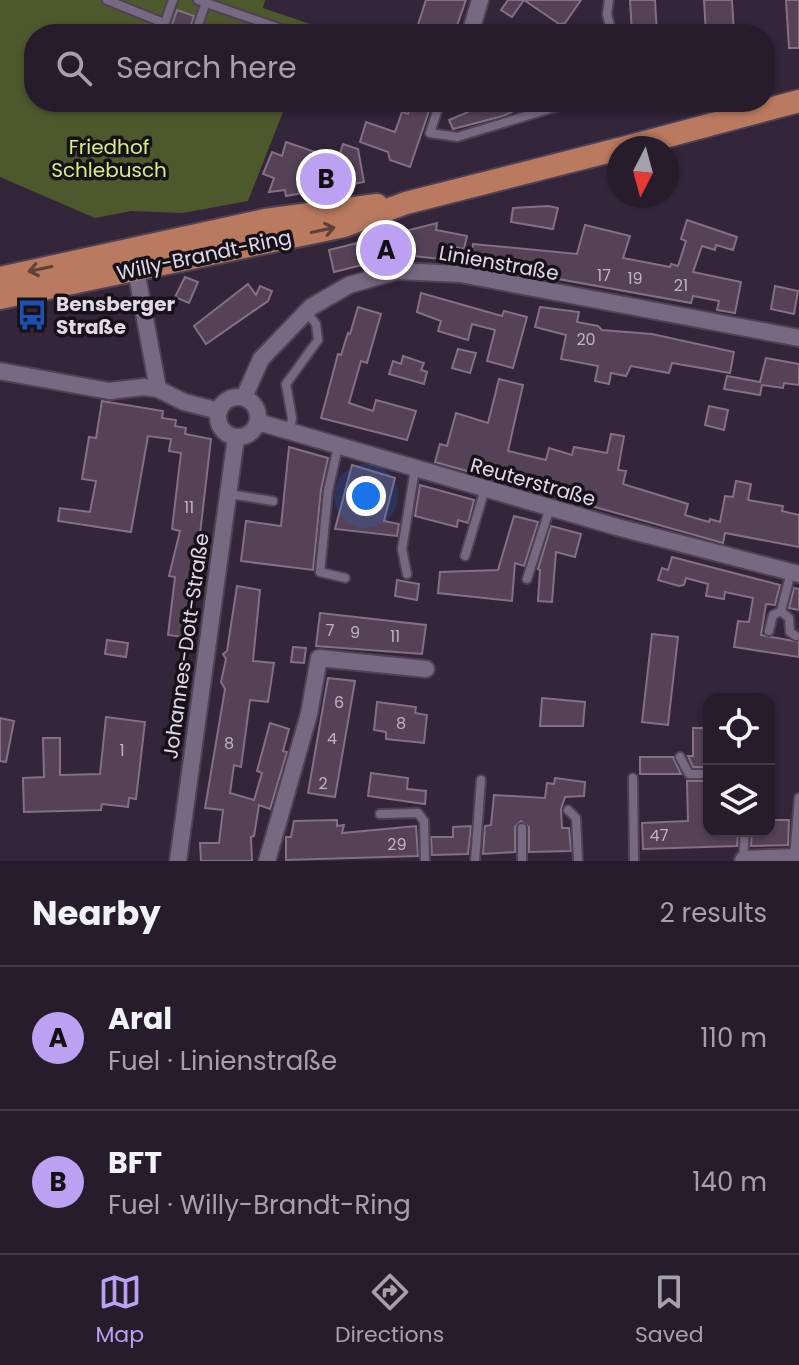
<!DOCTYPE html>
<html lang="en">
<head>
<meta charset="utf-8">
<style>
  body { margin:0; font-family:Poppins,sans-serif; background:#2e2534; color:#f1f3f6 }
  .controls { position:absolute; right:24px; bottom:24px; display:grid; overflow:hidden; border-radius:16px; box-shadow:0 2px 6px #0004 }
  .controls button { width:72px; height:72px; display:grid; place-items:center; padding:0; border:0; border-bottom:2px solid #423a48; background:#261c2c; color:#f1f3f6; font:40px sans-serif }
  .compass { position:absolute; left:607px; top:136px; width:72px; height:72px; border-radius:50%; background:#261c2c; box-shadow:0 2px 6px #0004; rotate:186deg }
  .you { position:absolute; left:366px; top:496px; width:28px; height:28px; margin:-20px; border:6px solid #fff; border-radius:50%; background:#1a73e8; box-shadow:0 0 0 12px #1a73e833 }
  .badge { display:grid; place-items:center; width:52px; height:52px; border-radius:50%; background:#bca0f2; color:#111; font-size:26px; font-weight:700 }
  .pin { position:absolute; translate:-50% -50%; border:4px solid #fff; box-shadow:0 2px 8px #0006 }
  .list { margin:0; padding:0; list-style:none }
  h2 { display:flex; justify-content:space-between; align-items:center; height:104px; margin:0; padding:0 32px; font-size:34px }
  h2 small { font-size:26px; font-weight:400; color:#a4a1a9 }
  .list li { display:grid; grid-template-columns:52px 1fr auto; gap:24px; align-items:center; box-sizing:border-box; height:144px; padding:0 32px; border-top:2px solid #423a48 }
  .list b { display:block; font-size:30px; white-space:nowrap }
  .list p { margin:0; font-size:26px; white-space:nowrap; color:#a4a1a9 }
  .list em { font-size:26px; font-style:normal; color:#a4a1a9 }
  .icon { flex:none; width:44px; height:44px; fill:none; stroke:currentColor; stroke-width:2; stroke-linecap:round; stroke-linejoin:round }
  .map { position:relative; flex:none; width:799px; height:861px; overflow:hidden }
  .search { position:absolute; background:#261c2c; box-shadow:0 2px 6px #0004; left:24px; right:24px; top:24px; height:88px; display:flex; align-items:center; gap:20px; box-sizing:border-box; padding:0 28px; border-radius:32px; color:#a4a1a9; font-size:30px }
  .sheet { height:392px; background:#261c2c }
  nav { display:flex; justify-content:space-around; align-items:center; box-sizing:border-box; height:112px; border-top:2px solid #423a48; background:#261c2c; font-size:22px; color:#a4a1a9 }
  nav a { display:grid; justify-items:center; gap:4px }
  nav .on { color:#bca0f2 }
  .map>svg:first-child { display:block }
  .green { fill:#4e582d }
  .building { fill:#554257; stroke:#846f85; stroke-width:2 }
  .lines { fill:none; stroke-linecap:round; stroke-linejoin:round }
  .service-casing { stroke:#4e4254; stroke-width:12 }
  .minor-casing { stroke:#4e4254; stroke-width:20 }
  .tertiary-casing { stroke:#4e4254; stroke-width:24 }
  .primary-casing { stroke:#4e4254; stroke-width:26 }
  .service { stroke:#786982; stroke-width:8 }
  .minor { stroke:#786982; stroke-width:16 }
  .tertiary { stroke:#786982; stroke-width:20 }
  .primary { stroke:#ba7a60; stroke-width:22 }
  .oneway { stroke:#60403a }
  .labels { text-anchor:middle; stroke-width:7; stroke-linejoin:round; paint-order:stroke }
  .number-label { font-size:16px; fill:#bfb3c3 }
  .park-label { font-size:20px; fill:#d6ee84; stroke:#17111a }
  .street-label { font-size:20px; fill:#e2d9e7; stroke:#17111a }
  .poi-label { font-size:20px; font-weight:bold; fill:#e2d9e7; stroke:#17111a; text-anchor:start }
</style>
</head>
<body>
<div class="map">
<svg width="799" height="861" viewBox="0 0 799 861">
  <rect width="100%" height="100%" fill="#33253a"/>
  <path class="green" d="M0,0H265L263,8L316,26L313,34H34V102H287L248,201L183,213L131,211L95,218L0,177Z"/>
  <g class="building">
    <path d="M426,0H466L454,34H415Z"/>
    <path d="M508,0H581L565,23L559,24L524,0L512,17L501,10Z"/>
    <path d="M630,0H655L657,34H632Z"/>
    <path d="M704,0H732L734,34H706Z"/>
    <path d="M786,0H799V48H789Z"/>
    <path d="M177,10L194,16L188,34L171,28Z"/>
    <path d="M412,102H432L410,167L390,160L388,152L360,142L366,122L395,132L402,112L408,114Z"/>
    <path d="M463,102H533L503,116L453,129L449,120L468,112Z"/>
    <path d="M286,142L338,160L343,144L358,149L364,182L286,196L285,190L269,192L274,178L263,174L272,152L282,156Z"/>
    <path d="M548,206L558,208L553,229L511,222L513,208Z"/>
    <path d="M687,220L737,237L733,250L716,245L715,250L702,246L693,272L741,282L735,313L717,310L719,301L693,296L691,303L470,263L473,244L577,254L585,225L630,236L623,258L670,267L671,264L678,266L686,241L681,239Z"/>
    <path d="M437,223L436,230L467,236L464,249L443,245L441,259L403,255L334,272L329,250Z"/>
    <path d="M185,277L198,282L189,303L175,297Z"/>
    <path d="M248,284L256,295L260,286L272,291L268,301L206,344L194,326Z"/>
    <path d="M775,286L798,291L794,314L771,309Z"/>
    <path d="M421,293L502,316L504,311L527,317L513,368L487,361L495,330L472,324L468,340L438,331L441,321L417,312Z"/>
    <path d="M358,307L381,314L367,363L361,361L349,403L373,411L376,400L416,411L407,440L321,418L338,354L341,355L348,333L350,334Z"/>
    <path d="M540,307L579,312L577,322L598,326L602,330L652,334L734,352L730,373L672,363L669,373L631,366L626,376L611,373L609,384L595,381L598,366L561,359L566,335L535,327Z"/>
    <path d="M458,349L476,353L470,373L452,368Z"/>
    <path d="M403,356L424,363L421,370L427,372L424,384L389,374L393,361L401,364Z"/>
    <path d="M766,358L799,364V385L784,383L783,388L762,385L760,395L724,389L727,376L760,382Z"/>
    <path d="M499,379L523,385L508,451L546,460L549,448L572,455L574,447L607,453L611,434L624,436L618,470L626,471L623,484L688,504L685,515L709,522L710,519L720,522L725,496L733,497L736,481L751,484L748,500L783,506L782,511L799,515V547L725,533L723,543L435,462L440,444L447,446L456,413L488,423Z"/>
    <path d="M102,401L163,411L162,418L176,420L175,426L186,428L185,434L211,439L191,612L195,616L192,638L168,635L175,577L169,576L180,531L172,529L181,453L169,451L171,439L148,436L131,532L58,521L60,508L90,512L96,481L82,479L89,437L96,438Z"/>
    <path d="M709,406L728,410L724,430L705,425Z"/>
    <path d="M289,447L328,458L321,490L313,570L241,561L246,521L281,526Z"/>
    <path d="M352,465L395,478L384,521L399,524L397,536L335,529Z"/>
    <path d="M420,485L474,500L468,523L458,520L457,527L415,516Z"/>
    <path d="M514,516L538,522L524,566L515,563L512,601L438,593L440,572L498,570Z"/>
    <path d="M551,526L581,534L575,557L556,552L552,602L538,601L540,570L538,569Z"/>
    <path d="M672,557L780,585L775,605L766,604L761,635L799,642V657L734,647L738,621L749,622L753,598L725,592L724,599L706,596L708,584L686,578L684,585L679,586L658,580L662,568L668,570Z"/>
    <path d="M397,580L419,584L417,600L395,596Z"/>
    <path d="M237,586L260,590L253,661L274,663L268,702L250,700L241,767L234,765L230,793L254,800L262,773L257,771L270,723L289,729L283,751L287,752L270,809L259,805L254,836L251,837L252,861H201L200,843H219L223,810L205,808L225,689L221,682L226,659L223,654L227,651Z"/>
    <path d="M794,588L799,589V610L789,608Z"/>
    <path d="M320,613L426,625L422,654L316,646Z"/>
    <path d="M652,634L678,637L668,725L642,722Z"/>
    <path d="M107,640L128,643L126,657L105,654Z"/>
    <path d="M293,647L306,648L304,663L291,662Z"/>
    <path d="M328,678L355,681L335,797L308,793Z"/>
    <path d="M542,698L585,702L583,726H540Z"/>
    <path d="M377,702L416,707L415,713L427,715L424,743L386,739V732L374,730Z"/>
    <path d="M106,717L145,722L136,799L129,798L128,807L102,804L101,810L24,812L23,778L44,777L43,738H60V775L100,774Z"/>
    <path d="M0,718L14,721L6,762L0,761Z"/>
    <path d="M693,728H709V767H693L688,756H693Z"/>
    <path d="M640,757H673L681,774H640Z"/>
    <path d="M371,773L408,778L407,789L426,791L425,804L368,796Z"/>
    <path d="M555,778L585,782L584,796L565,797L561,809L562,828H569L571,851L529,852V827L521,821L515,827V852L483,854L485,826L491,825L494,795L545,798L547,783L554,784Z"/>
    <path d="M687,781H709V831H738L737,846L643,849L642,823L688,821Z"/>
    <path d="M337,820V826L344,825L342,833L416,826L418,856L286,860V837H291L294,821Z"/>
    <path d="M774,820H789L788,845L751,846L752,831H769V823Z"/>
    <path d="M471,826L468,854L432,855L431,837H453V827Z"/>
  </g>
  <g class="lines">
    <g class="service-casing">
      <g id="service">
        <path d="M107,0L164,23"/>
        <path d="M198,0L296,34"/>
        <path d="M609,0L607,14L612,34"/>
        <path d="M168,34L162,31L173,0"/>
        <path d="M195,34L206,2"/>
        <path d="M440,102L430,133L457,137L572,102"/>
        <path d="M290,432L292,418L286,384L318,340L316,324L306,312"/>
        <path d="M338,447L328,491L320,572L345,578"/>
        <path d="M229,494L273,501"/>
        <path d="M465,556L485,489"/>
        <path d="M791,572L781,611L789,618L790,632L796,636"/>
        <path d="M407,574L402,549L415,469"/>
        <path d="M527,579L550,508"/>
        <path d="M769,631L773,615L781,611"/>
        <path d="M680,757L689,774H709"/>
        <path d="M633,778L634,861"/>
        <path d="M568,810L576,818L578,861"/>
        <path d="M380,814L418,813L424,821L425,861"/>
        <path d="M794,859L799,798"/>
        <path d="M743,860L745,831"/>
        <path d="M475,861L481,780"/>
        <path d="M522,861V828"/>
      </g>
    </g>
    <g class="minor-casing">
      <g id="minor">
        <path d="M470,34L480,0"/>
        <path d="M134,259L158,389"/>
        <path d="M0,371L109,391L144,387L158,389L184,402L219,411"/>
        <path d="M244,397L261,359L311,307L349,285L398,271L460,274L799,338"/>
        <circle cx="238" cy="417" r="20"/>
        <path d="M258,422L617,527L799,574"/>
        <path d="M178,861L236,437"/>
        <path d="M267,861L309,714L319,658L426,669"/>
      </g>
    </g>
    <g class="tertiary-casing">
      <path id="tertiary" d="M745,861L799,859"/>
    </g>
    <g class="primary-casing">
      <g id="primary">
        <path d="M623,148L799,101"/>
        <path d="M0,278L265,220L377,205"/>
        <path d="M0,298L344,226L406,203L619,149"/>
      </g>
    </g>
    <use href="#service" class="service"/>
    <use href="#minor" class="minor"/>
    <use href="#tertiary" class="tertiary"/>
    <use href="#primary" class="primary"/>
  </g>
  <defs><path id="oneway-shaft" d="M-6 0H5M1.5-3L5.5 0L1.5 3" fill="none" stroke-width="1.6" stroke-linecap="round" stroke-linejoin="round" transform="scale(2)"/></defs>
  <g class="oneway">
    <use href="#oneway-shaft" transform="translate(323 230) rotate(-12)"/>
    <use href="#oneway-shaft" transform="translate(40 269) rotate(168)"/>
  </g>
  <defs>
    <g id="bus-bare" transform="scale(2.4)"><path d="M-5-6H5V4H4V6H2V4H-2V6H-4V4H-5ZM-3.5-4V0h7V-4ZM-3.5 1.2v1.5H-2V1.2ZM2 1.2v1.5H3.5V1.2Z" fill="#1a4fb4" stroke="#17111a" stroke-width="2.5" paint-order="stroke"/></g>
  </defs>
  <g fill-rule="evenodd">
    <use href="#bus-bare" x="32" y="315"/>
  </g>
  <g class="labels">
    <g class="number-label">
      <text x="604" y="281">17</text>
      <text x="635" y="284">19</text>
      <text x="681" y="291">21</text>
      <text x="586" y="345">20</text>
      <text x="189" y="513">11</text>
      <text x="330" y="636">7</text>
      <text x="355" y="638">9</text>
      <text x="395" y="642">11</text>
      <text x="339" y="708">6</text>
      <text x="401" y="729">8</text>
      <text x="332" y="744">4</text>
      <text x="229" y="749">8</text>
      <text x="122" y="756">1</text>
      <text x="323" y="789">2</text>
      <text x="659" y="841">47</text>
      <text x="397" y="850">29</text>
    </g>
    <g class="park-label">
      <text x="109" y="154">Friedhof<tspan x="109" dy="23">Schlebusch</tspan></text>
    </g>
    <g class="street-label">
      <text transform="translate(204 255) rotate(-12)" y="7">Willy-Brandt-Ring</text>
      <text transform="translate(499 263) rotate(10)" y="7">Linienstraße</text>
      <text transform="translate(533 482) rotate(16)" y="7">Reuterstraße</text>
      <text transform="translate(186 646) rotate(-82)" y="7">Johannes-Dott-Straße</text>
    </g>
    <g class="poi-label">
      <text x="56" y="311">Bensberger<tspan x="56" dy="23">Straße</tspan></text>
    </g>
  </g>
</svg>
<div class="controls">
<button><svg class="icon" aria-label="locate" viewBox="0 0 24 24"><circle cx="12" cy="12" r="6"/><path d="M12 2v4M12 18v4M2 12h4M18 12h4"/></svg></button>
<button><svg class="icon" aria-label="layers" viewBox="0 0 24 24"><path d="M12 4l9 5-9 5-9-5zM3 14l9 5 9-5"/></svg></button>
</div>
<svg class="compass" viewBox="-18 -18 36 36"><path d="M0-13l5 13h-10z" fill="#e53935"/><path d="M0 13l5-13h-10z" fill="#a4a1a9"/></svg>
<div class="you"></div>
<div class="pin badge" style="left:386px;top:250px">A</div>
<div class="pin badge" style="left:326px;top:179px">B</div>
<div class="search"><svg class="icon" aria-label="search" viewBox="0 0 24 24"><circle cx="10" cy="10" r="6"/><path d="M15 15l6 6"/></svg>Search here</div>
</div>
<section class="sheet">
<h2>Nearby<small>2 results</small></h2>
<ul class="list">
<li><span class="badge">A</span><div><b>Aral</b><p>Fuel · Linienstraße</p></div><em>110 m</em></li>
<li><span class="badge">B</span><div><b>BFT</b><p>Fuel · Willy-Brandt-Ring</p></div><em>140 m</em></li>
</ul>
</section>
<nav>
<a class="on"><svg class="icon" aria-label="map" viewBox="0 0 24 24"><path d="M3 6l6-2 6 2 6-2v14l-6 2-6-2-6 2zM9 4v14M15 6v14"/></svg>Map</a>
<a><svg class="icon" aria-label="directions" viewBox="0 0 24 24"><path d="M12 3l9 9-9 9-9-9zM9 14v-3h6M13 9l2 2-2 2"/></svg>Directions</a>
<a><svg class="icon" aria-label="saved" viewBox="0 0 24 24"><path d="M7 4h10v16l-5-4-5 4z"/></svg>Saved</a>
</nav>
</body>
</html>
